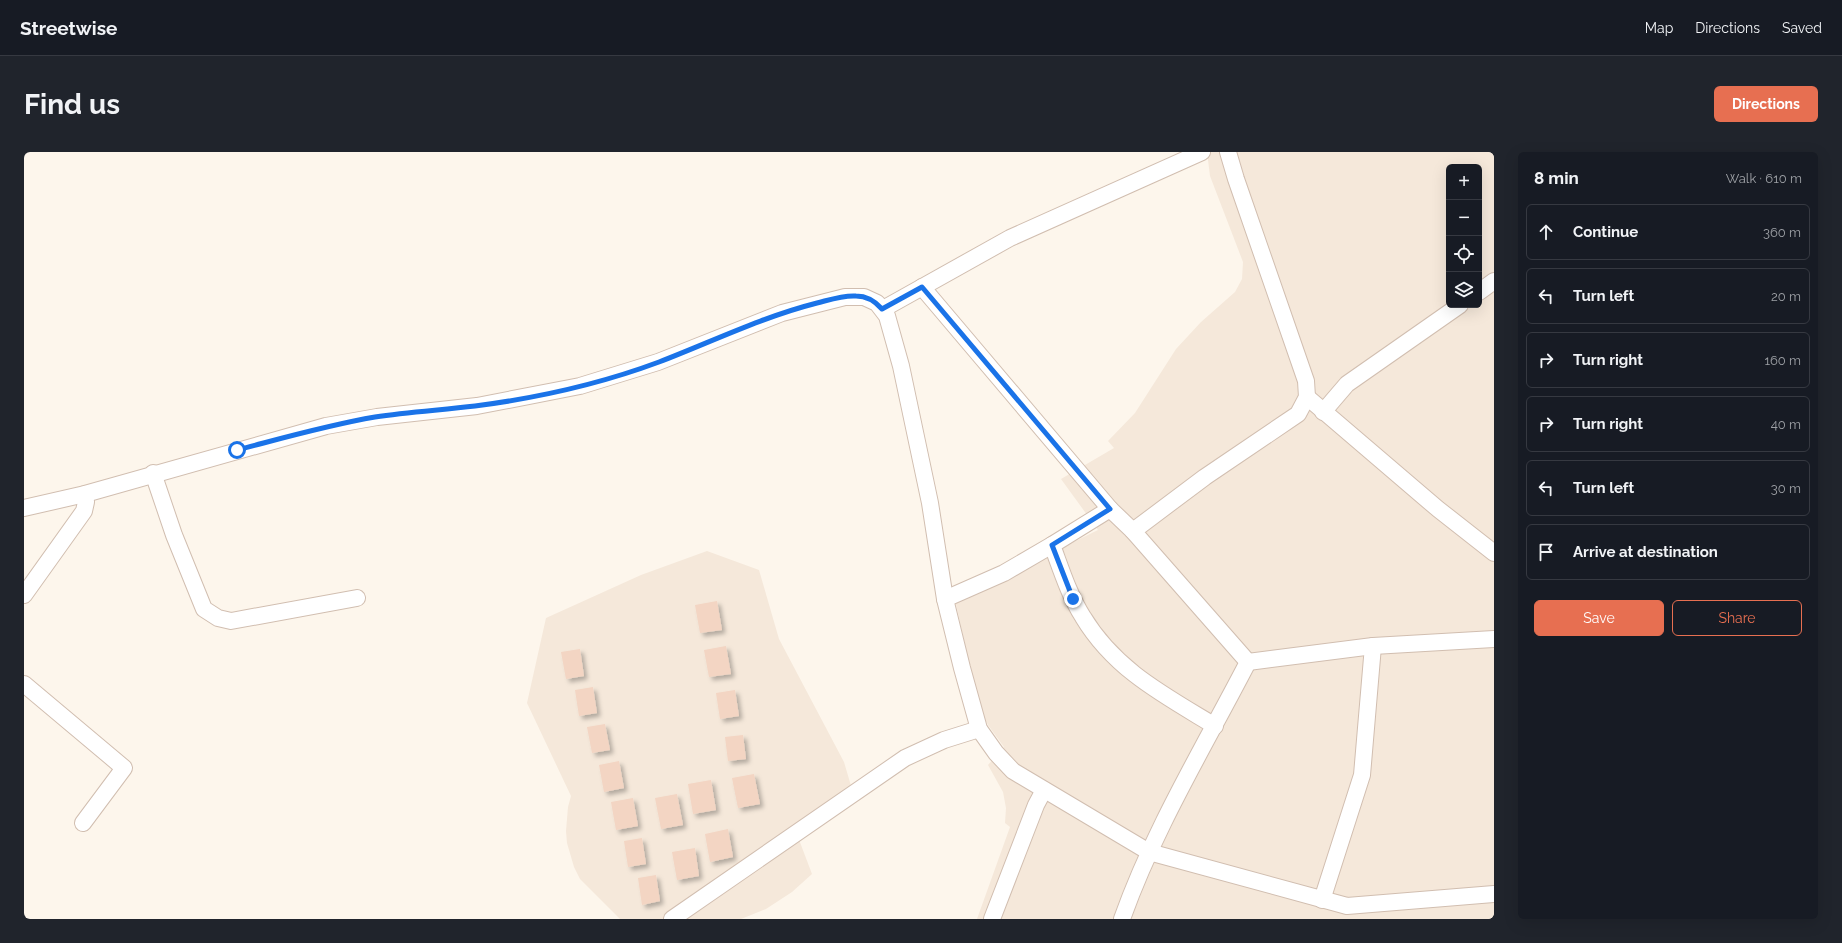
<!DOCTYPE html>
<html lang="en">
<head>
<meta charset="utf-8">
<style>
  body { margin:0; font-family:Raleway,sans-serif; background:#20242c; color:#f1f3f6 }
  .controls { position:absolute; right:12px; top:12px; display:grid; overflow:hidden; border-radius:6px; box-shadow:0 4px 16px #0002 }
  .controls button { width:36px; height:36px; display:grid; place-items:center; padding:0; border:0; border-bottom:1px solid #363941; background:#171b24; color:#f1f3f6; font:20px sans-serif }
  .stop { position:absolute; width:12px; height:12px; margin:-9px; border:3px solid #1a73e8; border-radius:50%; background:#fff }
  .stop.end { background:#1a73e8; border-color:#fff; box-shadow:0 1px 4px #0008 }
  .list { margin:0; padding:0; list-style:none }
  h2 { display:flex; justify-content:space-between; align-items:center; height:52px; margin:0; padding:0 16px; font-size:17px }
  h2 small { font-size:13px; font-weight:400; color:#9ea1a6 }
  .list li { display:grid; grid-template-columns:26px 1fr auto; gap:12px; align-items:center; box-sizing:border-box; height:56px; margin:0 8px 8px; padding:0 8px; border:1px solid #363941; border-radius:6px }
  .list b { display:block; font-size:15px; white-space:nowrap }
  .list em { font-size:13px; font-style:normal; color:#9ea1a6 }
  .actions { display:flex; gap:8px; padding:12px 16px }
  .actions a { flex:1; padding:9px 0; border:1px solid #e76f51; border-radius:6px; text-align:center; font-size:14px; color:#e76f51 }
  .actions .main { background:#e76f51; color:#fff }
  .icon { flex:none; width:22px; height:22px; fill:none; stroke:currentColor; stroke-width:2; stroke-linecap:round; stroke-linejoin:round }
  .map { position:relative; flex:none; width:1470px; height:767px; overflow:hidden; border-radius:6px }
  header { display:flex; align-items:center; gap:24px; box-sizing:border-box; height:56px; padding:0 20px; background:#171b24; border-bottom:1px solid #363941 }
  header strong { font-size:19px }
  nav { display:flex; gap:22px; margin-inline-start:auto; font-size:14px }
  .intro { display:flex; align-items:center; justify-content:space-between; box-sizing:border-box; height:96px; padding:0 24px }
  h1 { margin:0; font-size:28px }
  .button { padding:10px 18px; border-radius:6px; background:#e76f51; color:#fff; font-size:14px; font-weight:700 }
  main { display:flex; gap:24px; padding:0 24px }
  aside { flex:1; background:#171b24; border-radius:6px; box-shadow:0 4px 16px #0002 }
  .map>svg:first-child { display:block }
  .residential { fill:#f5e8da; fill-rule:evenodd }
  .building { fill:#f3d5c3; filter:url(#shadow) }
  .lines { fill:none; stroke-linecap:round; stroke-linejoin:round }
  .minor-casing { stroke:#d1beb0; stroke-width:18 }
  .minor { stroke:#fff; stroke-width:16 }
  .route { stroke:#1a73e8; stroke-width:5 }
</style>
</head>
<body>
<header>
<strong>Streetwise</strong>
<nav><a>Map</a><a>Directions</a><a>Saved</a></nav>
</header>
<div class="intro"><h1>Find us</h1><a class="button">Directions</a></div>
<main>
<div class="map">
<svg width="1470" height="767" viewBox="0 0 1470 767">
  <defs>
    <filter id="shadow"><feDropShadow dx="3.5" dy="3.5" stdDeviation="2" flood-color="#0004"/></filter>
  </defs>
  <rect width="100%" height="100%" fill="#fdf6ec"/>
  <g class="residential">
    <path d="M1183,0H1470V767H953L986,675L981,671L982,656L979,640L964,613L980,595L964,573L958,562L951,537L931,448L1074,378L1037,327L1090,296L1084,289L1111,261L1152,197L1177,170L1211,140L1218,127L1219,110L1186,24ZM1425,15H1455V153H1425Z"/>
    <path d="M683,399L735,418L755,487L820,610L830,644L774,685L788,722L768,740L742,757L717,767H596L556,727L550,715L543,691L542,679L544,655L547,644L503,551L522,466L617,423Z"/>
  </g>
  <g class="building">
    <path d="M693,449L698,478L676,481L671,453Z"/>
    <path d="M702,494L707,522L685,525L680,498Z"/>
    <path d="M556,497L560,524L542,527L537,500Z"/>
    <path d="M569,535L573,561L555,564L551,538Z"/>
    <path d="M711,538L715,564L696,567L692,541Z"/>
    <path d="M581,572L586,598L568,601L563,575Z"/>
    <path d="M719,583L722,607L704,609L701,585Z"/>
    <path d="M595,609L600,636L580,640L575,613Z"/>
    <path d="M730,622L736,652L714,656L708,626Z"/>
    <path d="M687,628L692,658L669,662L664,632Z"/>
    <path d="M653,642L659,673L637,677L631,646Z"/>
    <path d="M609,646L614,674L592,678L587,650Z"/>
    <path d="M704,677L709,705L686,710L681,682Z"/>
    <path d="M618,686L622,712L604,715L600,689Z"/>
    <path d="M671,696L675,724L653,728L648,700Z"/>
    <path d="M632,723L636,749L618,753L614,726Z"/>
  </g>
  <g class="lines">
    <g class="minor-casing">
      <g id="minor">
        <path d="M898,135L1086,357"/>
        <path d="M1455,140L1470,129"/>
        <path d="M859,157L986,86L1178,0"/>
        <path d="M1283,245L1414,357L1470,401"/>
        <path d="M1299,260L1323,232L1436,153"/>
        <path d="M129,321L150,383L180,457L194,466L207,469L333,446"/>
        <path d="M0,356L61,342L302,274L353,265L453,254L556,234L634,210L758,161L821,145H840L853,151L863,164L877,214L906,351L921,447L938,516L955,577L972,601L989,619L1125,700L1323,754L1470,742"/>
        <path d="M1109,379L1181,325L1274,262L1283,245L1282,229L1212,27L1204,0"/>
        <path d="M0,443L60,359L62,350L61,342"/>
        <path d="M921,447L980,421L1028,393"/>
        <path d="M1224,510L1349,494L1470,487"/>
        <path d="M0,532L100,616L59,671"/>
        <path d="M1191,574C1140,543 1091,518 1059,465C1045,443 1037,417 1028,393L1086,357L1109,379L1224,510"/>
        <path d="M1298,748L1338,623L1349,494"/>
        <path d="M648,767L881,606L920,588L955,577"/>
        <path d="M968,767L1012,653L1020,638"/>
        <path d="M1098,767C1130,677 1180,595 1224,510"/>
      </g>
    </g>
    <use href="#minor" class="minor"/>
  </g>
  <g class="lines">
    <path class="route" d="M213,298C259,286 304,273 351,265C384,260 418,258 451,254C513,246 576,232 635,210C687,190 738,165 793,151C805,148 819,143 832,144C843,144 851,149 858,157L898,135L1086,357L1028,393L1049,447"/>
  </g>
</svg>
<div class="controls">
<button>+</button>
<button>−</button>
<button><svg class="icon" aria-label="locate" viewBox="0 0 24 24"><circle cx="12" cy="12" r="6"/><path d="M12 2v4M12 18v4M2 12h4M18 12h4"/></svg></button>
<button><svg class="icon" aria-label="layers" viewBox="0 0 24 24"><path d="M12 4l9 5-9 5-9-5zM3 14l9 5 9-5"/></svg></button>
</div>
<div class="stop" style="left:213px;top:298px"></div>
<div class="stop end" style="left:1049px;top:447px"></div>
</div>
<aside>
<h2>8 min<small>Walk · 610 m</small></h2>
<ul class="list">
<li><svg class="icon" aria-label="ahead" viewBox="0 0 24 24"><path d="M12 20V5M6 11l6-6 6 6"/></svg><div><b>Continue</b></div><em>360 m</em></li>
<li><svg class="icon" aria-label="left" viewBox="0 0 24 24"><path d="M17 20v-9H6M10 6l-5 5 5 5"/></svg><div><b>Turn left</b></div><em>20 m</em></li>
<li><svg class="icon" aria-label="right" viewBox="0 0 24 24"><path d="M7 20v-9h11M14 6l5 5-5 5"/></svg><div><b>Turn right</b></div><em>160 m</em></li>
<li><svg class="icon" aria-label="right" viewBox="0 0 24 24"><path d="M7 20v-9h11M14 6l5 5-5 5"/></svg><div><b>Turn right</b></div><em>40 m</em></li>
<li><svg class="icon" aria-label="left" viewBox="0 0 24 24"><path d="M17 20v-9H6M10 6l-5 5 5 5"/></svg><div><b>Turn left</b></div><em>30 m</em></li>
<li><svg class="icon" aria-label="arrive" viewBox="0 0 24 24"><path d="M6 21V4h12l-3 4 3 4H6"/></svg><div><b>Arrive at destination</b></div></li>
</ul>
<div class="actions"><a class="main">Save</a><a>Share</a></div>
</aside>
</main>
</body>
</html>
